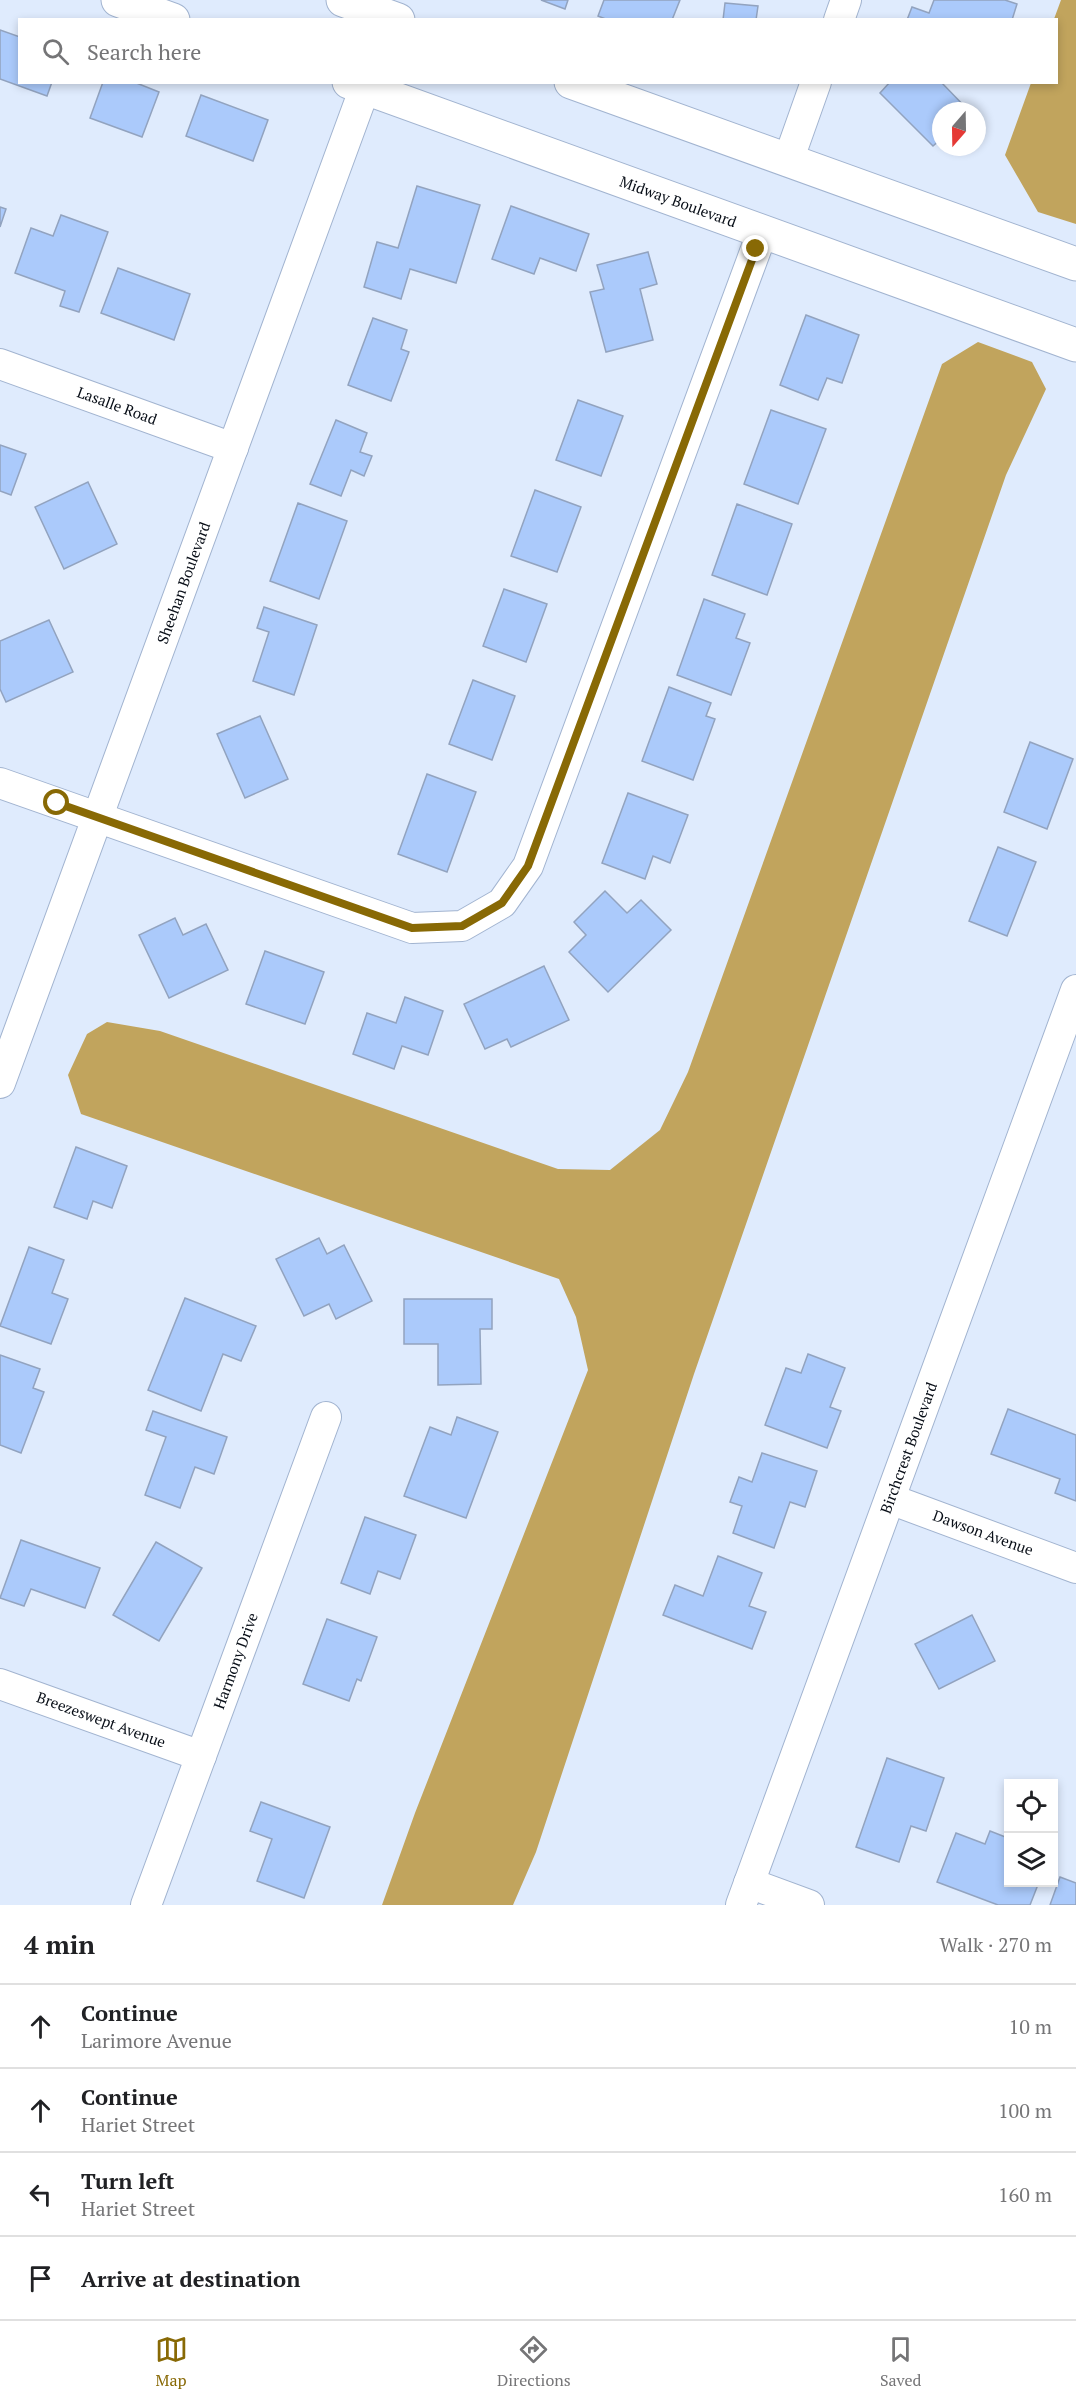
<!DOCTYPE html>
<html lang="en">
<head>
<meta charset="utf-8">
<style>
  body { margin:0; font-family:"PT Serif",serif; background:#f6f6f6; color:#202124 }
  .controls { position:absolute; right:18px; bottom:18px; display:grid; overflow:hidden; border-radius:0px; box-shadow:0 3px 9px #0003 }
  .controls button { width:54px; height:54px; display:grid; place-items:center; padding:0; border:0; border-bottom:2px solid #e0e0e0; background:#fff; color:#202124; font:30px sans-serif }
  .compass { position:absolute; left:932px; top:102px; width:54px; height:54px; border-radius:50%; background:#fff; box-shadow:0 3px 9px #0003; rotate:200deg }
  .stop { position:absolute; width:18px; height:18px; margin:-14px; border:4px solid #886905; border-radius:50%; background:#fff }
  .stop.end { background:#886905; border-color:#fff; box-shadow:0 2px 6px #0008 }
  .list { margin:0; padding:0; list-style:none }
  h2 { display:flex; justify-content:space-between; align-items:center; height:78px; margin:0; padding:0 24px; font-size:26px }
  h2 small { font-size:20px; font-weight:400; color:#757577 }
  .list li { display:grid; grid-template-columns:39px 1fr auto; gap:18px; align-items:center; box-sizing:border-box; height:84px; padding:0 24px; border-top:2px solid #e0e0e0 }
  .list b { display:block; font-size:22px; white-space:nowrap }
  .list p { margin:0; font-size:20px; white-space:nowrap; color:#757577 }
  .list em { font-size:20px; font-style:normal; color:#757577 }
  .icon { flex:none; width:33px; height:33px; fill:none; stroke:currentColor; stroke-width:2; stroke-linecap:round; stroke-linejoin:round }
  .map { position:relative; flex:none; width:1076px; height:1905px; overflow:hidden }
  .search { position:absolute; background:#fff; box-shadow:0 3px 9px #0003; left:18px; right:18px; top:18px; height:66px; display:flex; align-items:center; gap:15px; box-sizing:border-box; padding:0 21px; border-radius:0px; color:#757577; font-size:22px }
  .sheet { height:414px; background:#fff }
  nav { display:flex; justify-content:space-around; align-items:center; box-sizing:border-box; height:84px; border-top:2px solid #e0e0e0; background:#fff; font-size:16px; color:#757577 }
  nav a { display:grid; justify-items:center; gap:3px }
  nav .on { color:#886905 }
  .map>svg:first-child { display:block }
  .water { fill:#c1a45d }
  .building { fill:#abcafb; stroke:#92a3bf; stroke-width:1.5 }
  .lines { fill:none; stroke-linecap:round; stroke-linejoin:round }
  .street-casing { stroke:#a2b4d0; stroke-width:32 }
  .secondary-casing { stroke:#a2b4d0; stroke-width:35 }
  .street { stroke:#fff; stroke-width:30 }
  .secondary { stroke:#fff; stroke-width:33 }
  .route { stroke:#886905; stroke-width:8 }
  .labels { text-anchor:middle; stroke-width:6; stroke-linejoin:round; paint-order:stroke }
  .street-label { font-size:15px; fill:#080e17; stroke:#fff }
</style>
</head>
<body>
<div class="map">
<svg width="1076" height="1905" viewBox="0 0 1076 1905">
  <rect width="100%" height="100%" fill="#dfebfd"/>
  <g class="water">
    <path d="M1061,0H1076V224L1038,212L1005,155L1031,83L1056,82V20L1054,19Z"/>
    <path d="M978,342L1032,362L1046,389L1006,475L694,1374L536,1852L513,1905H382L415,1813L588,1370L576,1317L559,1279L81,1114L68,1075L87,1034L107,1022L160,1031L558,1169L610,1170L660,1130L688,1072L942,364Z"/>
  </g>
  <g class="building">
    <path d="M541,0H568L565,9Z"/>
    <path d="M604,0H680L672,20H608L598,16Z"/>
    <path d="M934,0H1005L1017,4L1012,20H907L912,7L929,13Z"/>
    <path d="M725,3L758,6L756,20H723Z"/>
    <path d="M0,30L20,37V82H52L47,96L0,79Z"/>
    <path d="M103,82H134L159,92L142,137L90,118Z"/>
    <path d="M890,82H941L969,111H941V139L933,146L880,93Z"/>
    <path d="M201,95L268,120L253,161L186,136Z"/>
    <path d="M417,186L480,205L456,283L410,269L401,299L364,287L377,242L398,248Z"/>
    <path d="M511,206L589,234L576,271L540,258L534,274L492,259Z"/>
    <path d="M0,207L6,209L0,227Z"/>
    <path d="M61,215L108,232L79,312L60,306L65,291L15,273L31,228L53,236Z"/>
    <path d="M648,252L657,284L640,289L653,340L606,352L590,292L604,289L597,265Z"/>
    <path d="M118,268L190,294L174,340L101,313Z"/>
    <path d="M806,315L859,335L842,383L827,378L818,400L780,385Z"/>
    <path d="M373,318L407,330L401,349L409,352L391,401L348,385Z"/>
    <path d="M578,400L623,416L601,476L556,460Z"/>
    <path d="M771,410L826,429L798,504L744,484Z"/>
    <path d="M336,420L367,433L360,452L372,456L364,476L351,470L341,496L310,484Z"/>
    <path d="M0,445L26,454L11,495L0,491Z"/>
    <path d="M88,482L117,544L64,569L35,507Z"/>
    <path d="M535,490L581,507L557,572L511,556Z"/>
    <path d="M298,503L347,521L319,599L270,581Z"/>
    <path d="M737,504L792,524L767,595L712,575Z"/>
    <path d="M504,589L547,604L526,662L483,646Z"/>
    <path d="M704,599L745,614L736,638L750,643L731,695L677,675Z"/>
    <path d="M264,607L317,625L294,695L253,681L269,632L257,628Z"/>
    <path d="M49,620L73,672L6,702L0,689V641Z"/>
    <path d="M473,680L515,696L492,760L449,744Z"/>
    <path d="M669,687L711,703L706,716L715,719L693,780L642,761Z"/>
    <path d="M260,716L288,779L245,798L217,734Z"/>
    <path d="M1030,742L1073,759L1047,829L1004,812Z"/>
    <path d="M427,774L476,792L447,872L398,854Z"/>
    <path d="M628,793L688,815L670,863L653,856L645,879L602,863Z"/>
    <path d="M998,847L1036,862L1007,936L969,921Z"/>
    <path d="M605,891L627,913L641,900L671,930L608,992L569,952L586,935L574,922Z"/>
    <path d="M175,918L183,935L206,924L228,970L169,998L139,935Z"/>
    <path d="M265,951L324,972L305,1024L246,1004Z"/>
    <path d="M544,966L569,1020L511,1047L507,1039L485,1049L464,1004Z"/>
    <path d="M405,997L443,1011L428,1055L402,1046L394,1069L353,1054L367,1013L396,1023Z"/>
    <path d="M76,1147L127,1166L112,1208L93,1201L87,1219L54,1207Z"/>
    <path d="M319,1238L327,1254L344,1245L372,1301L336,1319L329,1304L304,1316L276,1259Z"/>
    <path d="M29,1247L64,1260L52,1293L68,1299L51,1344L0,1326Z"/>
    <path d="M185,1298L256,1326L241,1361L223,1354L201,1411L148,1390Z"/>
    <path d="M404,1299H492V1329H480L481,1384L438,1385V1344H404Z"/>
    <path d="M808,1354L845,1368L830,1407L841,1411L827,1448L765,1425L786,1368L801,1373Z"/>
    <path d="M0,1355L40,1369L33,1388L44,1392L21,1453L0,1445Z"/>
    <path d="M1008,1409L1076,1435V1501L1055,1493L1060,1479L991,1454Z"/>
    <path d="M153,1411L227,1437L214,1474L195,1467L180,1508L145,1495L166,1437L146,1430Z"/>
    <path d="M457,1417L498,1432L466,1518L404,1496L430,1427L451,1435Z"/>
    <path d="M762,1453L817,1471L805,1507L790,1502L774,1548L733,1533L742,1506L730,1502L739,1477L752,1482Z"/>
    <path d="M365,1517L416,1535L400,1579L378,1571L370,1594L341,1583Z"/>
    <path d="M21,1540L100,1568L85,1608L31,1589L24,1606L0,1598Z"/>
    <path d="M156,1542L202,1568L159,1641L113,1615Z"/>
    <path d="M718,1556L762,1573L749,1606L766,1612L752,1649L663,1615L675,1585L703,1596Z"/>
    <path d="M972,1615L995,1661L939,1689L915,1644Z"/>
    <path d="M327,1619L377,1637L361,1681L357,1679L349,1701L303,1684Z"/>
    <path d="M887,1758L944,1778L926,1831L911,1826L899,1862L856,1847Z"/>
    <path d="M261,1802L330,1827L304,1898L257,1881L272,1839L250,1831Z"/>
    <path d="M990,1831L1008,1838V1882H1039L1030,1905H998L937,1882L956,1833L985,1844Z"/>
    <path d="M1060,1877L1076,1883V1905H1050Z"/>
  </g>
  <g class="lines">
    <g class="street-casing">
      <g id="street">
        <path d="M839,20L846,0"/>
        <path d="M788,161L816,82"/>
        <path d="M0,364L233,448"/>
        <path d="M0,783L412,928L462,926L502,903L528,866L762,233"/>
        <path d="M0,1083L367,82"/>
        <path d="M890,1499L1076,1568"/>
        <path d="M0,1684L201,1756"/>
        <path d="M749,1883L809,1905"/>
        <path d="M146,1905L326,1417"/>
        <path d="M741,1905L1076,990"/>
      </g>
    </g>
    <g class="secondary-casing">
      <g id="secondary">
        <path d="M118,0L173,20"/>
        <path d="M343,0L398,20"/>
        <path d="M349,82L1076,345"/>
        <path d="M571,82L1076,264"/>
      </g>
    </g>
    <use href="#street" class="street"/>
    <use href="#secondary" class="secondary"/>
  </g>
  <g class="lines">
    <path class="route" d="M57,803L412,928L462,926L502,903L528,866L756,249"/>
  </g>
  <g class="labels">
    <g class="street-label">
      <text transform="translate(678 202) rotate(20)" y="5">Midway Boulevard</text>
      <text transform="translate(117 406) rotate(20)" y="5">Lasalle Road</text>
      <text transform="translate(184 583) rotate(-70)" y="5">Sheehan Boulevard</text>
      <text transform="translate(909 1448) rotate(-70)" y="5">Birchcrest Boulevard</text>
      <text transform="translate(983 1533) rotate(20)" y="5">Dawson Avenue</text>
      <text transform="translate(236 1661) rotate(-70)" y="5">Harmony Drive</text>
      <text transform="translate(101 1720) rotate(20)" y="5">Breezeswept Avenue</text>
    </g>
  </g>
</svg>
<div class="controls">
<button><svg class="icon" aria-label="locate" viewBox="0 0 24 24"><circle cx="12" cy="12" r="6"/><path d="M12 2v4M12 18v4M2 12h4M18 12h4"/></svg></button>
<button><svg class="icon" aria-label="layers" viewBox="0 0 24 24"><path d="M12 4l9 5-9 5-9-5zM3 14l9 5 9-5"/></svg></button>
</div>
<svg class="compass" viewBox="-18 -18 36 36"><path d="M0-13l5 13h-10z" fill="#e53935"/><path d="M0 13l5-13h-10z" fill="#757577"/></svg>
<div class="stop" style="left:57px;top:803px"></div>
<div class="stop end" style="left:756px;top:249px"></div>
<div class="search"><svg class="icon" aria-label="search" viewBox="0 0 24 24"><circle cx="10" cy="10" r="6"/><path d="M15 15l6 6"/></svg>Search here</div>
</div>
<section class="sheet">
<h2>4 min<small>Walk · 270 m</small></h2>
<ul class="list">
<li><svg class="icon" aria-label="ahead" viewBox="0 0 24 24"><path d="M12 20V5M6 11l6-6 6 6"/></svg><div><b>Continue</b><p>Larimore Avenue</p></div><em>10 m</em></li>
<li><svg class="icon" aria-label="ahead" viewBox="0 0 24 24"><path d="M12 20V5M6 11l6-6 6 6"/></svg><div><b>Continue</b><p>Hariet Street</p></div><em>100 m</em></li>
<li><svg class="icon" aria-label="left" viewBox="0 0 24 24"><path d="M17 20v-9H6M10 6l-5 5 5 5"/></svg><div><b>Turn left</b><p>Hariet Street</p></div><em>160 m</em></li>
<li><svg class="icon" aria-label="arrive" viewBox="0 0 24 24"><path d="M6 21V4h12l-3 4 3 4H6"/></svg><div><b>Arrive at destination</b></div></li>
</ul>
</section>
<nav>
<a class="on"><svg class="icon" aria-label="map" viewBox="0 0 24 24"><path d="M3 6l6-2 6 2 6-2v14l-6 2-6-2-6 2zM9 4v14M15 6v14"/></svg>Map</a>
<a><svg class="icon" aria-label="directions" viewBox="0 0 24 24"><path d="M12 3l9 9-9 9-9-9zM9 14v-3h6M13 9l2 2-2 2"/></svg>Directions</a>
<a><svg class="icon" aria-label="saved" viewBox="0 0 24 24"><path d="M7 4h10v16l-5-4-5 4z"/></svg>Saved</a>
</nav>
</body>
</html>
